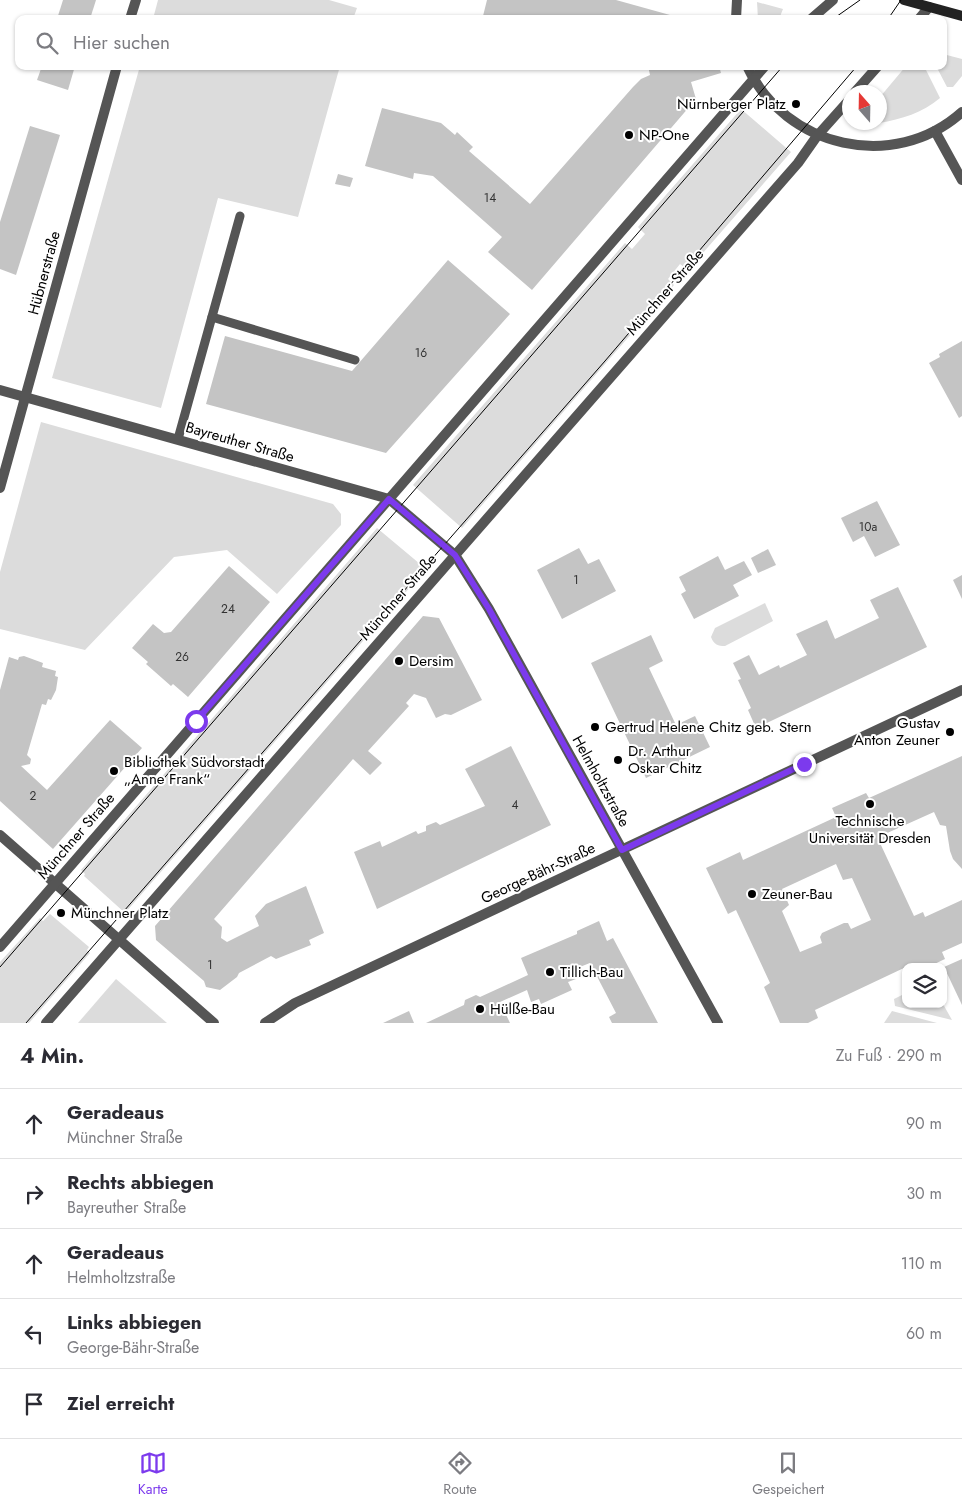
<!DOCTYPE html>
<html lang="de">
<head>
<meta charset="utf-8">
<style>
  body { margin:0; font-family:Jost,sans-serif; background:#f7f7f7; color:#2b2b33 }
  .controls { position:absolute; right:15px; bottom:15px; display:grid; overflow:hidden; border-radius:10px; box-shadow:0 1px 4px #0004 }
  .controls button { width:45px; height:45px; display:grid; place-items:center; padding:0; border:0; border-bottom:1px solid #e1e1e2; background:#fff; color:#2b2b33; font:25px sans-serif }
  .compass { position:absolute; left:842px; top:85px; width:45px; height:45px; border-radius:50%; background:#fff; box-shadow:0 1px 4px #0004; rotate:340deg }
  .stop { position:absolute; width:15px; height:15px; margin:-11px; border:4px solid #7c3aed; border-radius:50%; background:#fff }
  .stop.end { background:#7c3aed; border-color:#fff; box-shadow:0 1px 5px #0008 }
  .list { margin:0; padding:0; list-style:none }
  h2 { display:flex; justify-content:space-between; align-items:center; height:65px; margin:0; padding:0 20px; font-size:21px }
  h2 small { font-size:16px; font-weight:400; color:#7c7c81 }
  .list li { display:grid; grid-template-columns:32px 1fr auto; gap:15px; align-items:center; box-sizing:border-box; height:70px; padding:0 20px; border-top:1px solid #e1e1e2 }
  .list b { display:block; font-size:19px; white-space:nowrap }
  .list p { margin:0; font-size:16px; white-space:nowrap; color:#7c7c81 }
  .list em { font-size:16px; font-style:normal; color:#7c7c81 }
  .icon { flex:none; width:28px; height:28px; fill:none; stroke:currentColor; stroke-width:2; stroke-linecap:round; stroke-linejoin:round }
  .map { position:relative; flex:none; width:962px; height:1023px; overflow:hidden }
  .search { position:absolute; background:#fff; box-shadow:0 1px 4px #0004; left:15px; right:15px; top:15px; height:55px; display:flex; align-items:center; gap:12px; box-sizing:border-box; padding:0 18px; border-radius:10px; color:#7c7c81; font-size:19px }
  .sheet { height:415px; background:#fff }
  nav { display:flex; justify-content:space-around; align-items:center; box-sizing:border-box; height:70px; border-top:1px solid #e1e1e2; background:#fff; font-size:14px; color:#7c7c81 }
  nav a { display:grid; justify-items:center; gap:2px }
  nav .on { color:#7c3aed }
  .map>svg:first-child { display:block }
  .green { fill:#dcdcdc }
  .building { fill:#c4c4c4; fill-rule:evenodd }
  .lines { fill:none; stroke-linecap:round; stroke-linejoin:round }
  .service { stroke:#555; stroke-width:9 }
  .minor { stroke:#555; stroke-width:10 }
  .tertiary { stroke:#555; stroke-width:10 }
  .secondary { stroke:#222; stroke-width:10 }
  .tram { stroke:#000; stroke-width:1 }
  .route { stroke:#7c3aed; stroke-width:6 }
  .poi-dot { fill:#000; stroke:#fff; stroke-width:2 }
  .labels { text-anchor:middle; stroke-width:4; stroke-linejoin:round; paint-order:stroke }
  .number-label { font-size:12px; fill:#313131 }
  .poi-label { font-size:15px; fill:#000; stroke:#fff; text-anchor:start }
  .street-label { font-size:15px; fill:#000; stroke:#fff }
</style>
</head>
<body>
<div class="map">
<svg width="962" height="1023" viewBox="0 0 962 1023">
  <rect width="100%" height="100%" fill="#fff"/>
  <g class="green">
    <path d="M158,0H329L357,8L353,19H153Z"/>
    <path d="M757,2L783,9L779,19H758Z"/>
    <path d="M943,54L962,59V76L953,87H947L936,66H943Z"/>
    <path d="M140,66H340L298,217L218,198L161,408L52,378Z"/>
    <path d="M906,66H924L940,98C922,113 902,119 879,123H876L880,122V97Z"/>
    <path d="M741,109L791,152L688,270L680,264L668,279L674,285L462,528L413,485L625,243L632,249L645,234L638,227Z"/>
    <path d="M41,422L333,504L341,514V525L277,594L227,550L174,557L85,650L0,629V572Z"/>
    <path d="M377,528L426,569L125,913L84,876L85,874L81,870Z"/>
    <path d="M765,603L773,621L725,646C718,646 714,645 711,637L715,628Z"/>
    <path d="M50,914L89,947L87,950L90,953L29,1023H0V962L40,918L43,921Z"/>
    <path d="M116,979L167,1023H78Z"/>
    <path d="M906,993V1004H943L952,1020L895,1006L894,999Z"/>
    <path d="M892,1011L937,1023H884Z"/>
  </g>
  <g class="building">
    <path d="M63,0H96L90,19H57Z"/>
    <path d="M487,0H616L670,15L671,19H493L483,16Z"/>
    <path d="M42,66H75L68,90L37,80Z"/>
    <path d="M648,66H719L721,73L691,82L696,99L532,290L488,252L502,237L433,176L414,173L413,179L365,166L382,108L441,123L455,135L457,132L473,147L469,151L530,204L633,87L641,79L650,75Z"/>
    <path d="M30,126L60,135L16,275L0,269V222Z"/>
    <path d="M338,174L353,178L350,187L335,184Z"/>
    <path d="M448,260L510,314L386,453L206,404L225,336L352,371Z"/>
    <path d="M962,341V416L959,418L929,363L940,357L939,354Z"/>
    <path d="M877,501L900,545L875,557L864,536L853,542L841,518Z"/>
    <path d="M579,548L588,564L599,559L616,591L562,619L537,570Z"/>
    <path d="M768,549L776,565L758,573L751,558Z"/>
    <path d="M718,556L725,570L744,561L752,575L733,585L739,596L694,619L681,594L686,591L679,577Z"/>
    <path d="M229,566L270,602L188,697L173,684L171,686L146,664L148,662L132,648L153,624L164,633L171,632Z"/>
    <path d="M962,575V599L953,580Z"/>
    <path d="M898,587L927,647L756,728L748,710L751,708L738,680L741,679L733,663L749,655L759,675L779,665L780,668L807,655L796,634L827,620L835,639L879,618L870,600Z"/>
    <path d="M423,616L439,618L482,700L451,715L445,714L436,718L426,698L414,694L406,703L409,706L368,751L382,763L370,775L353,759L214,919L222,927L221,938L227,942L259,926L255,916L266,904L306,886L324,933L309,940L311,945L276,959L271,956L239,973L237,977L220,990L206,987L204,981L156,940L155,926Z"/>
    <path d="M651,635L663,661L649,668L676,725L695,716L710,747L646,778L591,663Z"/>
    <path d="M24,656L43,663L42,667L56,671L55,676L58,677L56,690L51,700L48,699L46,705L42,704L27,755L31,759L30,764L21,766L47,790L110,720L142,748L53,849L0,801V690L9,657L18,660L19,657Z"/>
    <path d="M511,746L551,825L377,909L354,852L380,841L382,847L416,831L418,834L426,831V826L436,822L440,825L485,806L465,769Z"/>
    <path d="M962,756V869L953,859L950,851L946,826L940,825L934,812L885,834L888,840L880,843L914,916L923,912L925,917L962,900V943L942,952L945,959L928,967H906L815,1010L818,1018L808,1023H780L764,987L770,983L736,910L728,914L706,868L740,852L743,860L836,817L832,808L866,793L869,798ZM836,864L843,880L852,878L871,920L851,929L848,923H844L822,933L820,937L822,943L800,952L782,911L789,905L782,889Z"/>
    <path d="M599,921L607,941L613,938L658,1023H612L609,1017L616,1013L590,963L572,970L576,979L568,982L572,990L541,1004L539,999L531,1002L527,990L500,1002L510,1023H426L464,1005L465,1000L476,995L480,997L528,975L521,958L577,934V931Z"/>
    <path d="M962,959V1005L944,967Z"/>
    <path d="M409,1011L414,1023H383Z"/>
  </g>
  <g class="lines">
    <g class="service">
      <path d="M212,317L355,360"/>
      <path d="M178,439L240,216"/>
    </g>
    <g class="minor">
      <path d="M130,19L136,0"/>
      <path d="M736,19L737,0"/>
      <path d="M747,66C785,148 894,173 962,112"/>
      <path d="M935,131L962,180"/>
      <path d="M0,390L389,499L455,555L489,609L718,1023"/>
      <path d="M0,488L117,66"/>
      <path d="M0,835L214,1023"/>
      <path d="M265,1023L295,1003L962,690"/>
    </g>
    <g class="tertiary">
      <path d="M811,19L833,0"/>
      <path d="M919,19L929,7"/>
      <path d="M855,92L878,66"/>
      <path d="M0,947L765,66"/>
      <path d="M46,1023L798,163L817,136L850,99"/>
    </g>
    <path class="secondary" d="M904,0L962,16"/>
    <g class="tram">
      <path d="M833,19L860,0"/>
      <path d="M888,19L901,0"/>
      <path d="M0,967L783,66"/>
      <path d="M26,1023L605,361L857,66"/>
    </g>
  </g>
  <g class="lines">
    <path class="route" d="M196,721L389,499L455,555L489,609L622,850L804,764"/>
  </g>
  <g class="poi-dot">
    <circle cx="796" cy="104" r="5"/>
    <circle cx="629" cy="135" r="5"/>
    <circle cx="399" cy="661" r="5"/>
    <circle cx="595" cy="727" r="5"/>
    <circle cx="950" cy="732" r="5"/>
    <circle cx="618" cy="760" r="5"/>
    <circle cx="114" cy="771" r="5"/>
    <circle cx="870" cy="804" r="5"/>
    <circle cx="752" cy="894" r="5"/>
    <circle cx="61" cy="913" r="5"/>
    <circle cx="550" cy="972" r="5"/>
    <circle cx="480" cy="1009" r="5"/>
  </g>
  <g class="labels">
    <g class="number-label">
      <text x="490" y="202">14</text>
      <text x="421" y="357">16</text>
      <text x="868" y="531">10a</text>
      <text x="576" y="584">1</text>
      <text x="228" y="613">24</text>
      <text x="182" y="661">26</text>
      <text x="33" y="800">2</text>
      <text x="515" y="809">4</text>
      <text x="210" y="969">1</text>
    </g>
    <g class="poi-label">
      <text x="786" y="109" text-anchor="end">Nürnberger Platz</text>
      <text x="639" y="140">NP-One</text>
      <text x="409" y="666">Dersim</text>
      <text x="940" y="728" text-anchor="end">Gustav<tspan x="940" dy="17">Anton Zeuner</tspan></text>
      <text x="605" y="732">Gertrud Helene Chitz geb. Stern</text>
      <text x="628" y="756">Dr. Arthur<tspan x="628" dy="17">Oskar Chitz</tspan></text>
      <text x="124" y="767">Bibliothek Südvorstadt<tspan x="124" dy="17">„Anne Frank“</tspan></text>
      <text x="870" y="826" text-anchor="middle">Technische<tspan x="870" dy="17">Universität Dresden</tspan></text>
      <text x="762" y="899">Zeuner-Bau</text>
      <text x="71" y="918">Münchner Platz</text>
      <text x="560" y="977">Tillich-Bau</text>
      <text x="490" y="1014">Hülße-Bau</text>
    </g>
    <g class="street-label">
      <text transform="translate(44 273) rotate(-75)" y="5">Hübnerstraße</text>
      <text transform="translate(665 292) rotate(-49)" y="5">Münchner Straße</text>
      <text transform="translate(240 442) rotate(16)" y="5">Bayreuther Straße</text>
      <text transform="translate(398 597) rotate(-49)" y="5">Münchner Straße</text>
      <text transform="translate(601 781) rotate(61)" y="5">Helmholtzstraße</text>
      <text transform="translate(76 836) rotate(-49)" y="5">Münchner Straße</text>
      <text transform="translate(538 873) rotate(-25)" y="5">George-Bähr-Straße</text>
    </g>
  </g>
</svg>
<div class="controls">
<button><svg class="icon" aria-label="layers" viewBox="0 0 24 24"><path d="M12 4l9 5-9 5-9-5zM3 14l9 5 9-5"/></svg></button>
</div>
<svg class="compass" viewBox="-18 -18 36 36"><path d="M0-13l5 13h-10z" fill="#e53935"/><path d="M0 13l5-13h-10z" fill="#7c7c81"/></svg>
<div class="stop" style="left:196px;top:721px"></div>
<div class="stop end" style="left:804px;top:764px"></div>
<div class="search"><svg class="icon" aria-label="search" viewBox="0 0 24 24"><circle cx="10" cy="10" r="6"/><path d="M15 15l6 6"/></svg>Hier suchen</div>
</div>
<section class="sheet">
<h2>4 Min.<small>Zu Fuß · 290 m</small></h2>
<ul class="list">
<li><svg class="icon" aria-label="ahead" viewBox="0 0 24 24"><path d="M12 20V5M6 11l6-6 6 6"/></svg><div><b>Geradeaus</b><p>Münchner Straße</p></div><em>90 m</em></li>
<li><svg class="icon" aria-label="right" viewBox="0 0 24 24"><path d="M7 20v-9h11M14 6l5 5-5 5"/></svg><div><b>Rechts abbiegen</b><p>Bayreuther Straße</p></div><em>30 m</em></li>
<li><svg class="icon" aria-label="ahead" viewBox="0 0 24 24"><path d="M12 20V5M6 11l6-6 6 6"/></svg><div><b>Geradeaus</b><p>Helmholtzstraße</p></div><em>110 m</em></li>
<li><svg class="icon" aria-label="left" viewBox="0 0 24 24"><path d="M17 20v-9H6M10 6l-5 5 5 5"/></svg><div><b>Links abbiegen</b><p>George-Bähr-Straße</p></div><em>60 m</em></li>
<li><svg class="icon" aria-label="arrive" viewBox="0 0 24 24"><path d="M6 21V4h12l-3 4 3 4H6"/></svg><div><b>Ziel erreicht</b></div></li>
</ul>
</section>
<nav>
<a class="on"><svg class="icon" aria-label="map" viewBox="0 0 24 24"><path d="M3 6l6-2 6 2 6-2v14l-6 2-6-2-6 2zM9 4v14M15 6v14"/></svg>Karte</a>
<a><svg class="icon" aria-label="directions" viewBox="0 0 24 24"><path d="M12 3l9 9-9 9-9-9zM9 14v-3h6M13 9l2 2-2 2"/></svg>Route</a>
<a><svg class="icon" aria-label="saved" viewBox="0 0 24 24"><path d="M7 4h10v16l-5-4-5 4z"/></svg>Gespeichert</a>
</nav>
</body>
</html>
